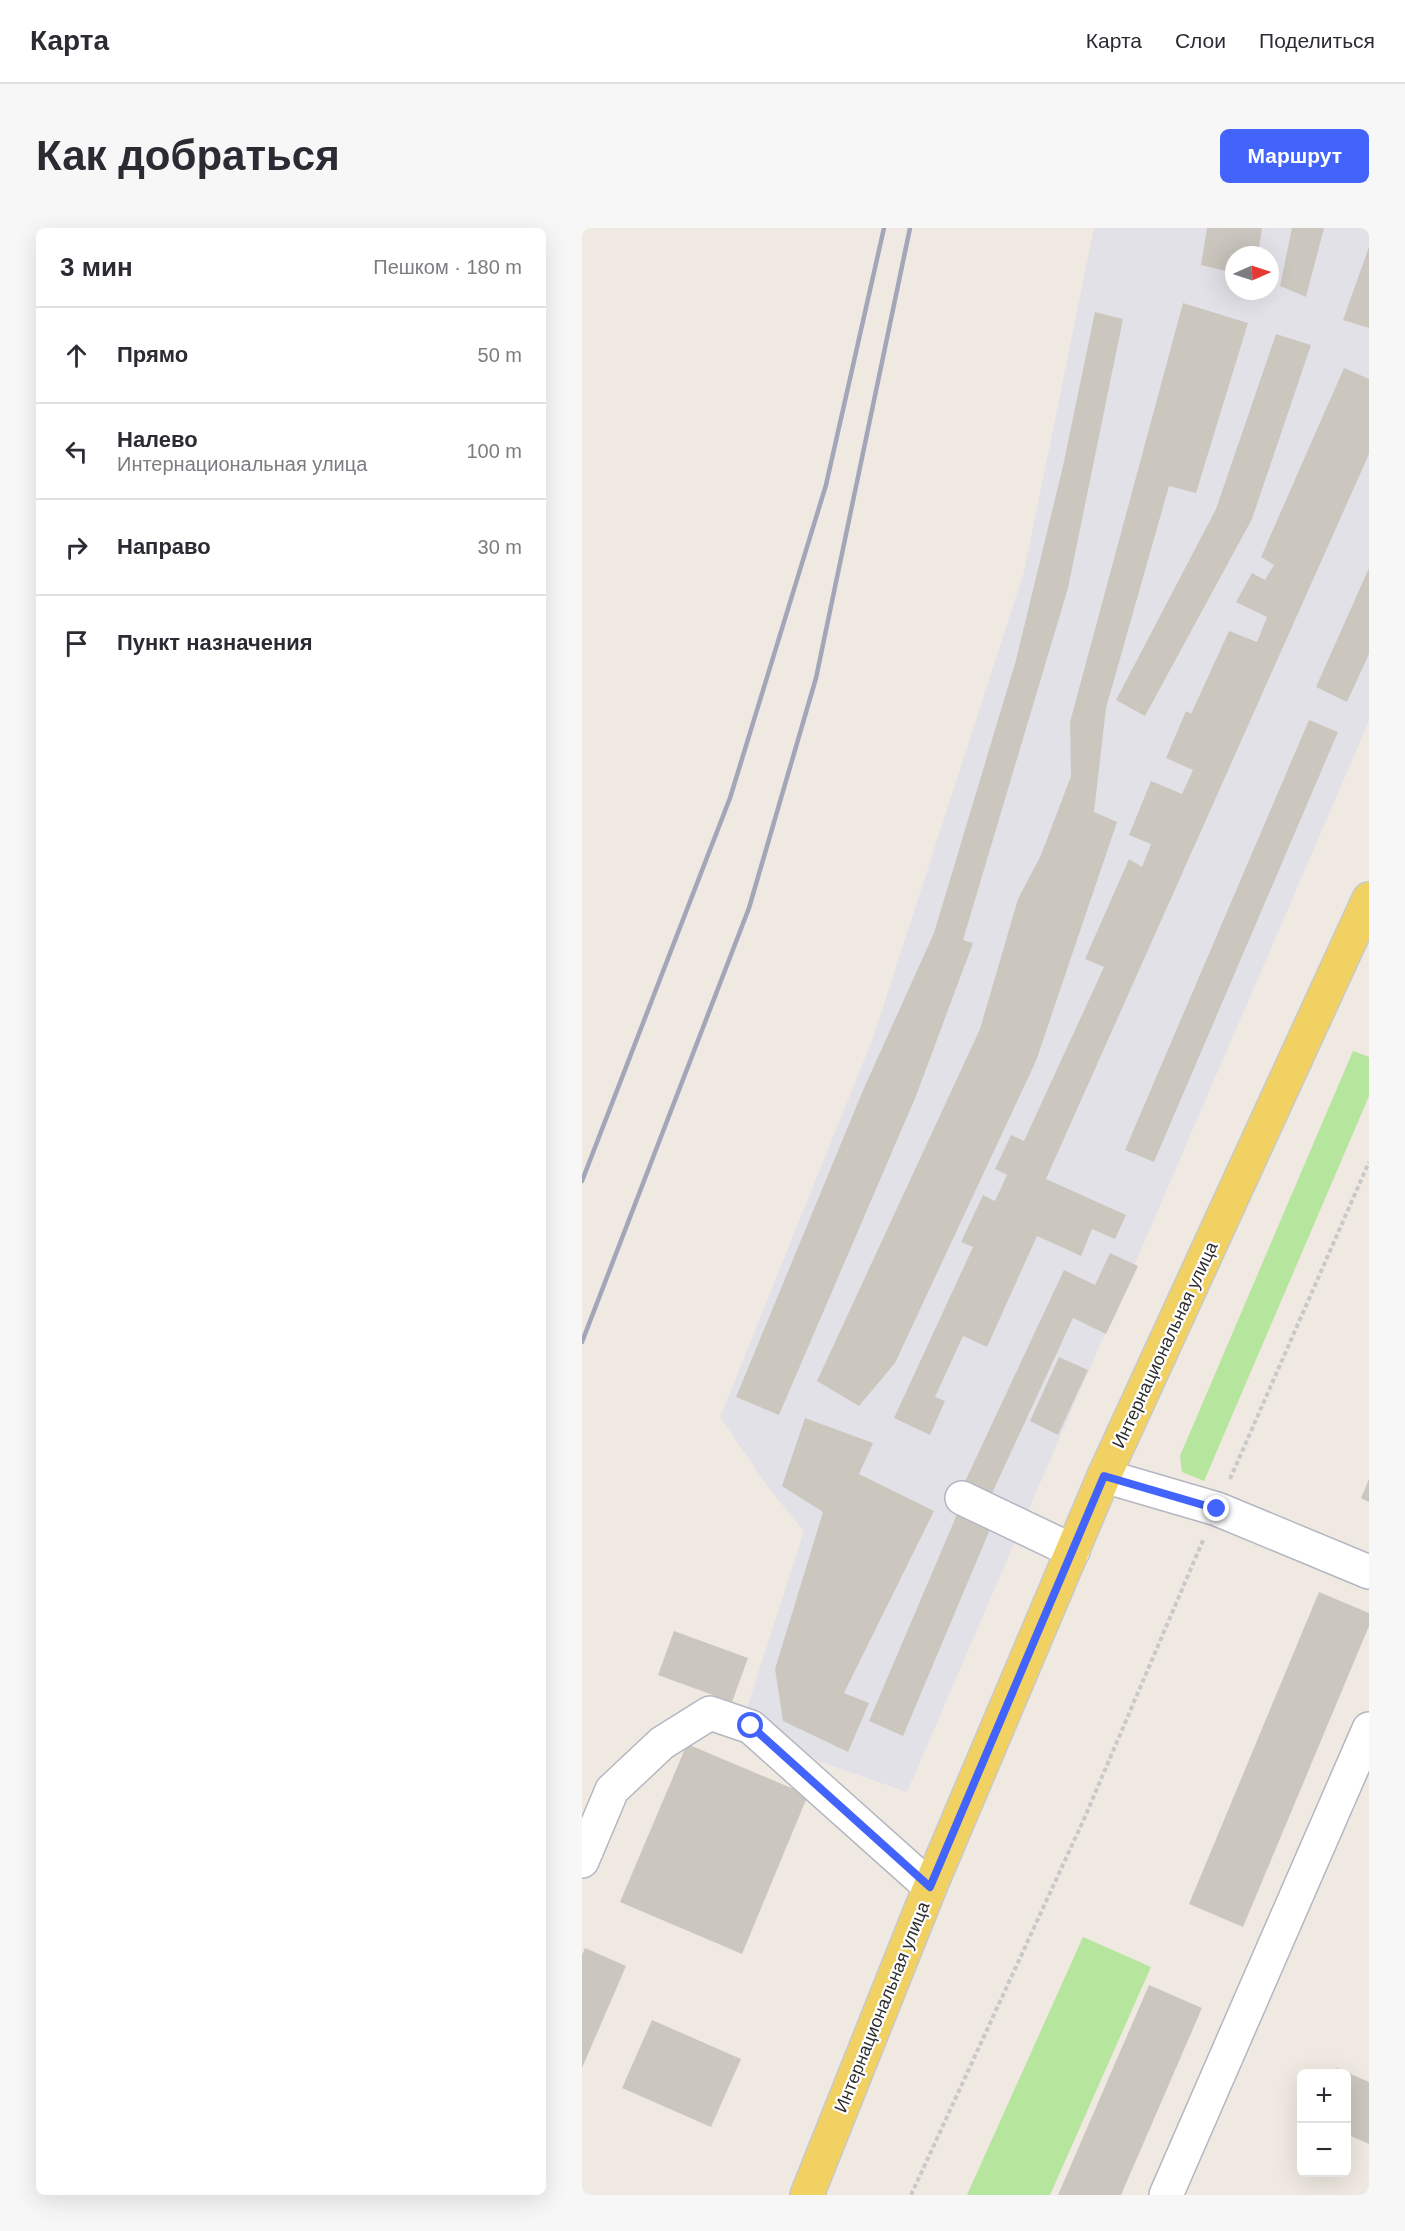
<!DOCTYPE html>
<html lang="ru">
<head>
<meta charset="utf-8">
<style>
  body { margin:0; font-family:Arial,sans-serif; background:#f7f7f7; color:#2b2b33 }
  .controls { position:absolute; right:18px; bottom:18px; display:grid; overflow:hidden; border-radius:9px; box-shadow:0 6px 24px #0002 }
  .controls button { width:54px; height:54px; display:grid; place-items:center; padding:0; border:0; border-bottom:2px solid #e1e1e2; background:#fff; color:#2b2b33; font:30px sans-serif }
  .compass { position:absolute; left:643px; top:18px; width:54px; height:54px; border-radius:50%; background:#fff; box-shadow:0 6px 24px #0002; rotate:87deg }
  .stop { position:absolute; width:18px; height:18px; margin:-14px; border:4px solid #4264fb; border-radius:50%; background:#fff }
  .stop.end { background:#4264fb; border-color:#fff; box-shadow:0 2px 6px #0008 }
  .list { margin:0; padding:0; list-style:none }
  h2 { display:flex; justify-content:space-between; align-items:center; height:78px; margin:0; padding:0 24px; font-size:26px }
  h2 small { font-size:20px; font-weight:400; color:#7c7c81 }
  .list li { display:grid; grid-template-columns:39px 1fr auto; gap:18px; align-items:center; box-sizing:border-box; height:96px; padding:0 24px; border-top:2px solid #e1e1e2 }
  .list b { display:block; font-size:22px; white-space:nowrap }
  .list p { margin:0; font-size:20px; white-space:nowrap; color:#7c7c81 }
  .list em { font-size:20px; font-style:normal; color:#7c7c81 }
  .icon { flex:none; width:33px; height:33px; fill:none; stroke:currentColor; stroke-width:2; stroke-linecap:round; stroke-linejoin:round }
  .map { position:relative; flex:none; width:787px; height:1967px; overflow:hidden; border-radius:9px }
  header { display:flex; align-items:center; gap:36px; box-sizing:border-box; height:84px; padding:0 30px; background:#fff; border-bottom:2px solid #e1e1e2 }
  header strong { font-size:28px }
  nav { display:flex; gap:33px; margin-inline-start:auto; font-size:21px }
  .intro { display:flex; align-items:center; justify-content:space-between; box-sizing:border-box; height:144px; padding:0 36px }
  h1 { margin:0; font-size:42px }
  .button { padding:15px 27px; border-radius:9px; background:#4264fb; color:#fff; font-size:21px; font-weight:700 }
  main { display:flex; gap:36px; padding:0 36px }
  aside { flex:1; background:#fff; border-radius:9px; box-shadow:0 6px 24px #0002 }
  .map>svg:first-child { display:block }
  .industrial { fill:#e3e1e8; fill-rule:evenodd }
  .green { fill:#b6e59e }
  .building { fill:#cbc7bf }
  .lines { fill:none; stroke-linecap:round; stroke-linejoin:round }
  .minor-casing { stroke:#b4b7c1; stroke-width:36 }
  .major-casing { stroke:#c9c9c9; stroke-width:36 }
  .path { stroke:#c9c9c9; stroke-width:4; stroke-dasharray:4.5 3; stroke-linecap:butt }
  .minor { stroke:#fff; stroke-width:33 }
  .major { stroke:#f2d163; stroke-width:33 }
  .rail { stroke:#a3a6b8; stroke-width:4.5 }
  .route { stroke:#4264fb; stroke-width:8 }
  .labels { text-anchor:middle; stroke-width:4.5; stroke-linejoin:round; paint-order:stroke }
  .street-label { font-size:18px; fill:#2e2e2e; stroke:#fff }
</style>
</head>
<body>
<header>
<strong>Карта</strong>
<nav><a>Карта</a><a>Слои</a><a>Поделиться</a></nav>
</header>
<div class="intro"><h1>Как добраться</h1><a class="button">Маршрут</a></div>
<main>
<aside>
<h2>3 мин<small>Пешком · 180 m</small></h2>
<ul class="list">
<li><svg class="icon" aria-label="ahead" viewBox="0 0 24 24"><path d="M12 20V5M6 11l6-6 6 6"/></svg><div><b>Прямо</b></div><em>50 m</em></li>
<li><svg class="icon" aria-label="left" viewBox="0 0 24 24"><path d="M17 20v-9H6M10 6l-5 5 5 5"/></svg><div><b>Налево</b><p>Интернациональная улица</p></div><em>100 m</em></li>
<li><svg class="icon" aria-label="right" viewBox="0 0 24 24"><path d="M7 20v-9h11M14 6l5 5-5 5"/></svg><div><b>Направо</b></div><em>30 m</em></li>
<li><svg class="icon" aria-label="arrive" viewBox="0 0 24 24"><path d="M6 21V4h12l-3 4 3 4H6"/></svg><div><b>Пункт назначения</b></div></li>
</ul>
</aside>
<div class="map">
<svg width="787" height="1967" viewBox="0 0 787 1967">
  <rect width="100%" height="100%" fill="#efe9e1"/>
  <path class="industrial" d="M512,0H787V493L325,1564L236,1533L165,1480L222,1303L188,1262L138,1189L291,810L442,344ZM652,27H688V63H652Z"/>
  <g class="green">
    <path d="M771,823L787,829V868L622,1253L600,1244L598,1228Z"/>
    <path d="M501,1709L569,1739L468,1967H385Z"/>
  </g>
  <g class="building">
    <path d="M625,0H680L676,27H652V45L619,37Z"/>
    <path d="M710,0H742L724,69L698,58Z"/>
    <path d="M787,19V100L761,92Z"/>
    <path d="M601,75L666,95L614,265L587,258L524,480L512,584L535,594L454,833L313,1135L277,1178L235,1153L398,801L436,671L459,627L489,548L488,494Z"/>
    <path d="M513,84L541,91L486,360L381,712L391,715L334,868L197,1187L154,1169L282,860L352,705L434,432L481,238Z"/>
    <path d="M694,106L729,117L670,291L563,488L534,472L634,281Z"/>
    <path d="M762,140L787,151V226L464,951L544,987L533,1011L510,1001L499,1028L455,1008L405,1119L381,1108L353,1169L363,1173L348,1207L312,1190L391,1019L379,1014L401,967L413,973L425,947L413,941L429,907L442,913L522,739L503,731L547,631L560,639L569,616L547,607L569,553L600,566L611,542L584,530L604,483L609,486L647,403L675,414L685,389L654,374L670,345L683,352L692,337L679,329Z"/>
    <path d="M787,340V426L765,474L734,459Z"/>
    <path d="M727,492L756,504L572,934L543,922Z"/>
    <path d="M528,1025L556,1038L524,1106L491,1090L406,1274L379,1262L482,1042L513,1057Z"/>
    <path d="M477,1129L506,1142L476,1207L448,1193Z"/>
    <path d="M223,1190L291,1215L277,1246L352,1283L262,1465L287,1475L266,1524L201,1493L193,1441L241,1284L200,1258Z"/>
    <path d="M787,1251V1274L779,1270Z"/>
    <path d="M376,1284L409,1299L321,1508L287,1493Z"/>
    <path d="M737,1364L787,1385V1398L661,1699L607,1676Z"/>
    <path d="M92,1403L166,1430L150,1474L76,1447Z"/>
    <path d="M105,1516L226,1567L160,1726L38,1674Z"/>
    <path d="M3,1720L44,1738L0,1840V1727Z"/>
    <path d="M567,1757L620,1780L539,1967H476Z"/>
    <path d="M70,1792L159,1831L129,1899L40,1860Z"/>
    <path d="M755,1840L787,1854V1916L764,1906V1846H752Z"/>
  </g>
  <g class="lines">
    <g class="minor-casing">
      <g id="minor">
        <path d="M522,1248L635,1281L787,1344"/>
        <path d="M380,1270L491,1323"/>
        <path d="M0,1633L30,1562L80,1515L128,1485L169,1499L348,1659"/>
        <path d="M584,1967L787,1501"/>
      </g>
    </g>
    <g class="major-casing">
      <path id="major" d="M225,1967L348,1659L522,1248L787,671"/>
    </g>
    <g class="path">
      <path d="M648,1251L787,934"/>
      <path d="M329,1967L502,1591L622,1310"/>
    </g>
    <use href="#minor" class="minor"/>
    <use href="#major" class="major"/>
    <g class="rail">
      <path d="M0,953L148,570L244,257L302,0"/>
      <path d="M0,1114L167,680L234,450L328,0"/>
    </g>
  </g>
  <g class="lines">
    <path class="route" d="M169,1498L348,1659L522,1248L635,1281"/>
  </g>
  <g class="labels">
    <g class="street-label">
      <text transform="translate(583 1117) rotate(-65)" y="6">Интернациональная улица</text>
      <text transform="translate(300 1779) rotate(-68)" y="6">Интернациональная улица</text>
    </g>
  </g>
</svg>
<div class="controls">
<button>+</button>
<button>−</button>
</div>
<svg class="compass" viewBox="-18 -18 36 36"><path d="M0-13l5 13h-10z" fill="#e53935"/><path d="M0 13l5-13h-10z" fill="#7c7c81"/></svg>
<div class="stop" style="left:169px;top:1498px"></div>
<div class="stop end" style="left:635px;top:1281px"></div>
</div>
</main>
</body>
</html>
